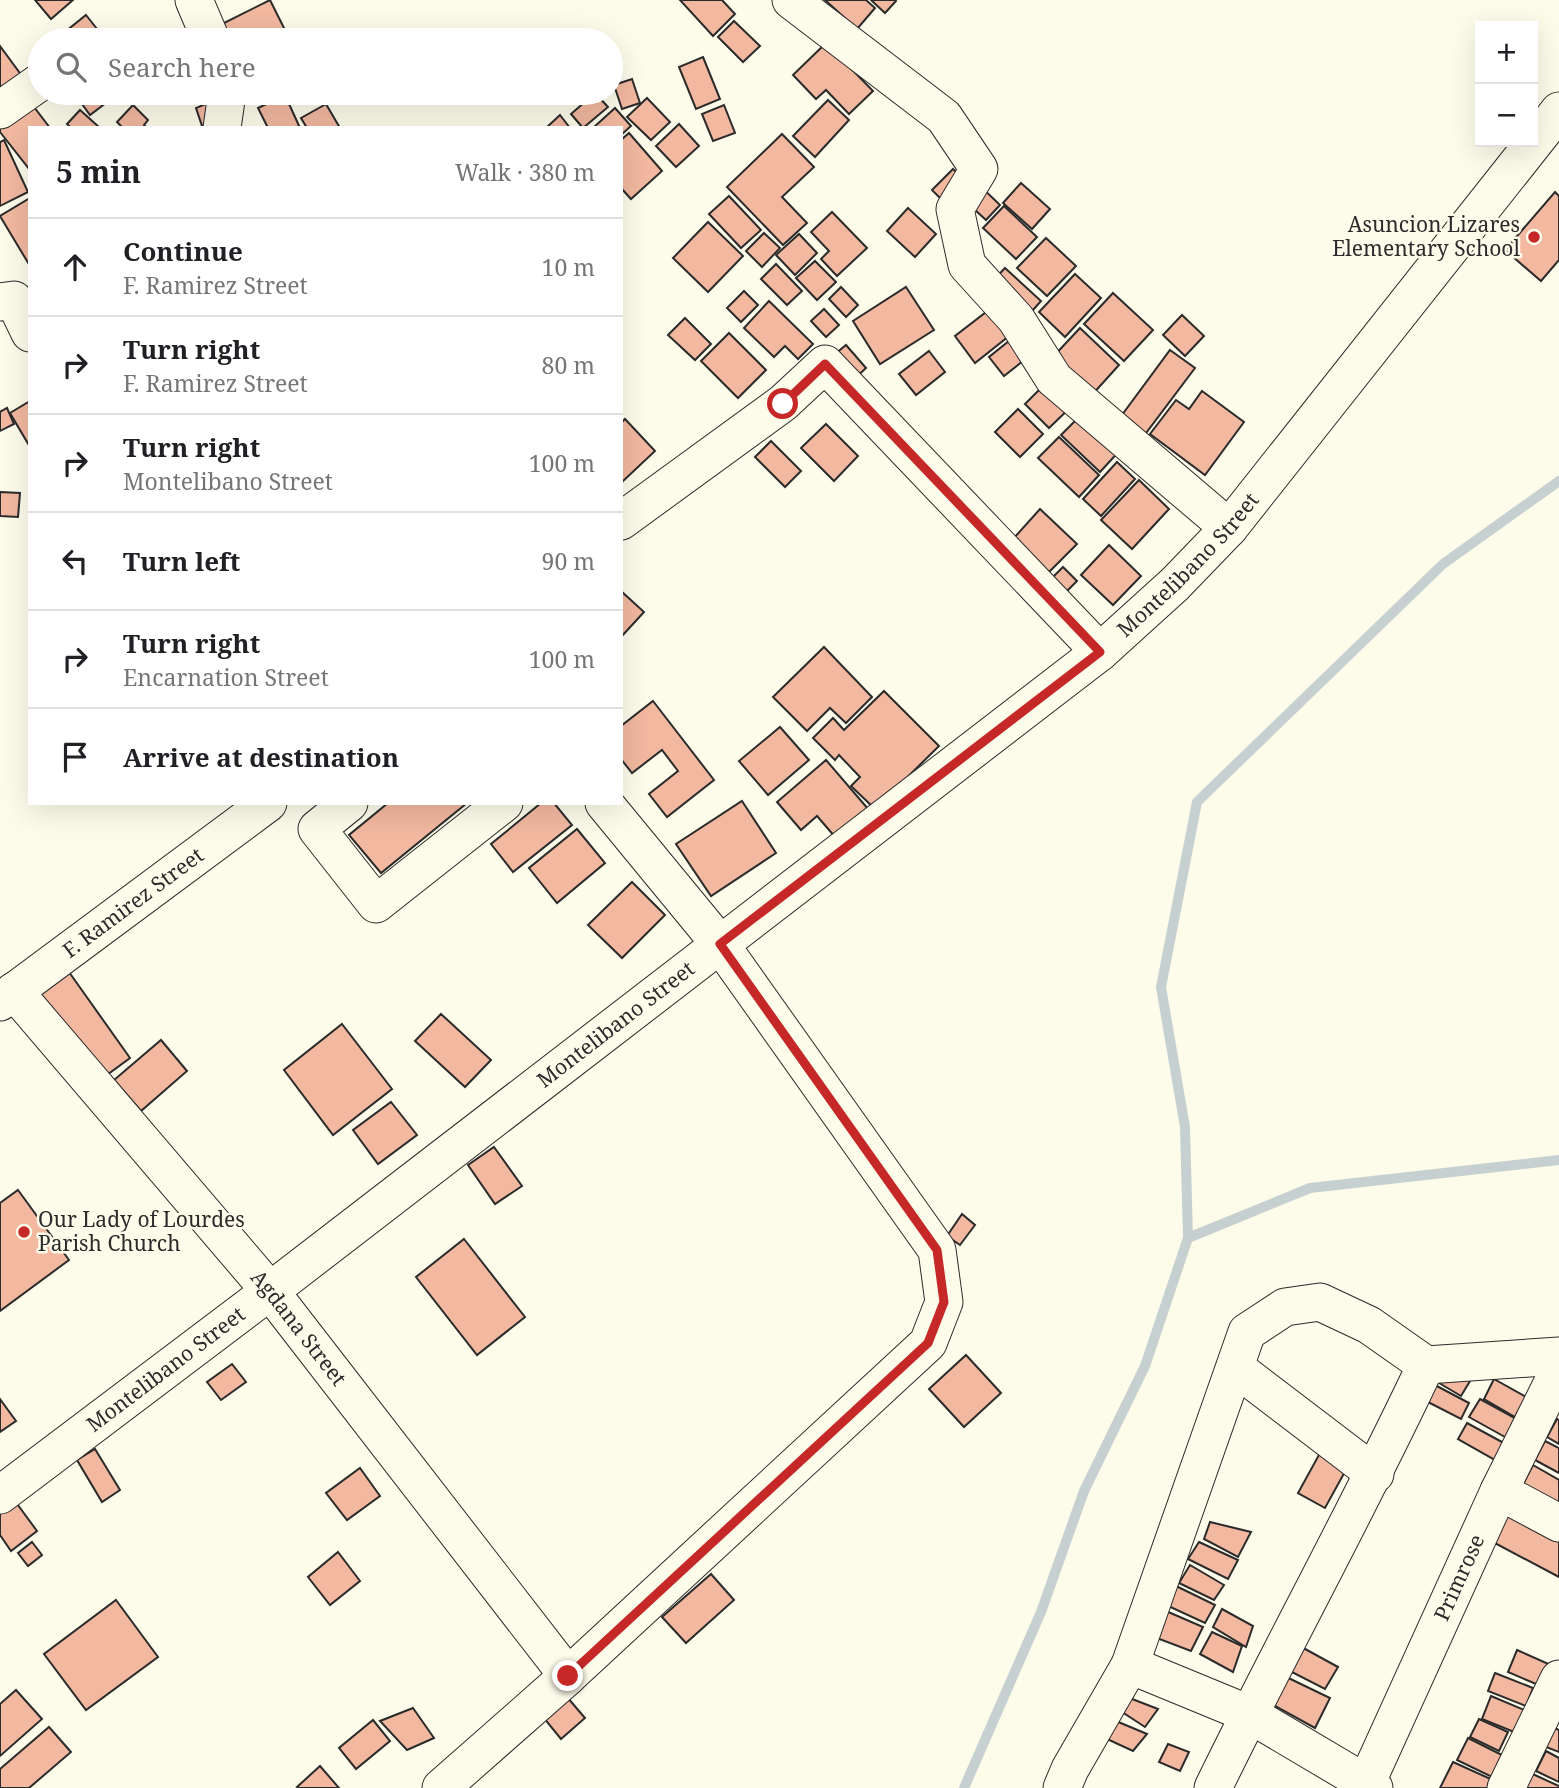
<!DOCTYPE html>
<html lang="en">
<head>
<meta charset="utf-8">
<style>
  body { margin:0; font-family:"Noto Serif",serif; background:#f6f6f6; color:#202124 }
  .controls { position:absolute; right:21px; top:21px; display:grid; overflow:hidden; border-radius:0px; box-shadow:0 7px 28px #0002 }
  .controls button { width:63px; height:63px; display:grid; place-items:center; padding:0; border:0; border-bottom:2px solid #e0e0e0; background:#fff; color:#202124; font:35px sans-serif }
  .stop { position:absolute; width:21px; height:21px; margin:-16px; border:5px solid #c62828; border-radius:50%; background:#fff }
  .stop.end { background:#c62828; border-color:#fff; box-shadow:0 2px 7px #0008 }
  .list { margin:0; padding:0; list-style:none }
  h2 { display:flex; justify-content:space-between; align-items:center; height:91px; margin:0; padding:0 28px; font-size:30px }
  h2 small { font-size:23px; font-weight:400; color:#757577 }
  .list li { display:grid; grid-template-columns:46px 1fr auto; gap:21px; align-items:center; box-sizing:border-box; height:98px; padding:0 28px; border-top:2px solid #e0e0e0 }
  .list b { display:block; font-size:26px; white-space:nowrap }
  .list p { margin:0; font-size:23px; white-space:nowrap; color:#757577 }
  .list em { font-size:23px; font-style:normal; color:#757577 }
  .icon { flex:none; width:38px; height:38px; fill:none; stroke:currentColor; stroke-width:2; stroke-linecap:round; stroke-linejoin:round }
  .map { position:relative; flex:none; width:1559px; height:1788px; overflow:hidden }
  .search { position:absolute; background:#fff; box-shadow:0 7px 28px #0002; left:28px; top:28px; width:595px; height:77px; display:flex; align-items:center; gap:18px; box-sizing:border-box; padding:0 24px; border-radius:38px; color:#757577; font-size:26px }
  .panel { position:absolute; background:#fff; box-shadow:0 7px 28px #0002; left:28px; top:126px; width:595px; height:679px; border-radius:0px }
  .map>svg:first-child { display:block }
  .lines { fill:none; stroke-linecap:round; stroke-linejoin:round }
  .stream { stroke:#c7d0d0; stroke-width:10 }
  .building { fill:#f2b8a0; stroke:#2b2b2b; stroke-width:2 }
  .minor-casing { stroke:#2b2b2b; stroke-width:39 }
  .minor { stroke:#fdfbea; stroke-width:37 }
  .route { stroke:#c62828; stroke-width:9 }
  .poi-dot { fill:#c62828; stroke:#fdfbea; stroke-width:2.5 }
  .labels { text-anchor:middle; stroke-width:5; stroke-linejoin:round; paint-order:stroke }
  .poi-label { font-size:21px; fill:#2b2b2b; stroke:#fdfbea; text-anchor:end }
  .street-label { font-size:21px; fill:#2b2b2b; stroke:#fdfbea }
</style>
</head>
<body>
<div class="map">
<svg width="1559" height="1788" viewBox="0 0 1559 1788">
  <rect width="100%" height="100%" fill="#fdfbea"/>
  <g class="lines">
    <g class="stream">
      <path d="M1188,1238L1310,1188L1559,1160"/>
      <path d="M964,1788L1041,1612L1084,1491L1145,1366L1188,1238L1185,1127L1161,987L1197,802L1443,564L1559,481"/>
    </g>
  </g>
  <g class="building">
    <path d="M35,0H73L51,19Z"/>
    <path d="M270,0L290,40H227L220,25Z"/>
    <path d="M680,0H722L735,14L713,36Z"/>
    <path d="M825,0H866L875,8L857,29Z"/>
    <path d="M871,0H895L896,1L885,13Z"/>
    <path d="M86,15L105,39L55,40Z"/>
    <path d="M734,21L760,46L743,62L718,37Z"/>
    <path d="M826,43L873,91L849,114L826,90L816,99L793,75Z"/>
    <path d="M0,46L25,80L0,98Z"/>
    <path d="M703,57L720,99L696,109L679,67Z"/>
    <path d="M632,79L640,103L622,109L614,85Z"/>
    <path d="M74,93H119L90,115Z"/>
    <path d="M595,93L608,107L583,128L571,114Z"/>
    <path d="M285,95L300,128H268L258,108Z"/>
    <path d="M647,98L670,122L651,140L627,117Z"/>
    <path d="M828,100L849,120L815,157L793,136Z"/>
    <path d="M210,102L216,120L202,126L196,108Z"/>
    <path d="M31,103L50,128H30V170L0,132V127Z"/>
    <path d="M326,104L340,128H307L301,118Z"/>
    <path d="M133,105L148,120L144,125L147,128H123L117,122Z"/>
    <path d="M724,105L735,133L713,141L702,114Z"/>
    <path d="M615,108L631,126L621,135V128H593Z"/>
    <path d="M80,110L100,128H71L67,124Z"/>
    <path d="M560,115L570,128H546Z"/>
    <path d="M679,124L699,146L676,167L656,146Z"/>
    <path d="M629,133L662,171L631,199L621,188V140Z"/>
    <path d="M782,134L814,167L782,197L807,223L783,245L727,187Z"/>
    <path d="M4,140L28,192L0,206V142Z"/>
    <path d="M953,169L968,183L947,205L932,190Z"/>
    <path d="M977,183L1000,205L986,220L962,198Z"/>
    <path d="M1021,183L1050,209L1032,229L1003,203Z"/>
    <path d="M1555,192L1559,196V260L1541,281L1505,250Z"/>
    <path d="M729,196L761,230L741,248L709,214Z"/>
    <path d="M30,198V266L0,216Z"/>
    <path d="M1004,206L1037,237L1016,259L983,228Z"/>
    <path d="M908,208L936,234L915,257L887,231Z"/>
    <path d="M832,212L867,248L837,276L821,259L829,251L811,232Z"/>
    <path d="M708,222L743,256L708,292L673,258Z"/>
    <path d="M764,233L780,248L762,267L746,251Z"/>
    <path d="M799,234L817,253L795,275L776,255Z"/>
    <path d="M1046,238L1076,266L1047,296L1017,268Z"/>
    <path d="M815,261L836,282L817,300L796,278Z"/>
    <path d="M776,264L802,291L787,305L761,279Z"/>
    <path d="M1005,268L1041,301L1025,319L989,285Z"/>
    <path d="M1075,274L1101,298L1065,337L1039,312Z"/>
    <path d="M841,287L858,305L846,317L829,299Z"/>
    <path d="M906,287L934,330L880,364L853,321Z"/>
    <path d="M744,291L758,305L741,322L727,308Z"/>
    <path d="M1113,293L1153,330L1124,361L1084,324Z"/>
    <path d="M769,301L813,344L798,359L785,346L774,357L744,328Z"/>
    <path d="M994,306L1014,332L975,363L955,336Z"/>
    <path d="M824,309L839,325L826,337L811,321Z"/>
    <path d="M1182,315L1204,336L1185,356L1163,335Z"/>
    <path d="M685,318L711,344L695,360L668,335Z"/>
    <path d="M1080,328L1119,365L1091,396L1051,359Z"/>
    <path d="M729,333L766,370L738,398L701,361Z"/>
    <path d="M1009,341L1023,361L1004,376L989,357Z"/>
    <path d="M846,345L866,368L849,384L828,360Z"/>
    <path d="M1170,350L1195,368L1143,437L1119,419Z"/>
    <path d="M929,351L945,372L916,395L899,374Z"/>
    <path d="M1051,378L1075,403L1049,428L1025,404Z"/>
    <path d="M1202,391L1244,422L1205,475L1150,434L1176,400L1189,409Z"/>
    <path d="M30,401V447L10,413Z"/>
    <path d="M7,408L14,424L0,431V412Z"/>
    <path d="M1018,409L1043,434L1020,457L995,432Z"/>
    <path d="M1085,411L1123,447L1100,472L1061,435Z"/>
    <path d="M625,419L655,451L621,483V423Z"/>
    <path d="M826,424L858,456L834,481L801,448Z"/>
    <path d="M1059,437L1099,475L1079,497L1038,458Z"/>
    <path d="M771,441L801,471L785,487L755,457Z"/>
    <path d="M1117,462L1135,479L1101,516L1083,499Z"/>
    <path d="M1139,480L1169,509L1132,549L1101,520Z"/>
    <path d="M0,492L20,493L18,517L0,516Z"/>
    <path d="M1040,509L1077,544L1048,573L1013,539Z"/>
    <path d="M1109,545L1141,576L1113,605L1081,575Z"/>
    <path d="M1063,567L1077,581L1058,600L1044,586Z"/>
    <path d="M621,591L644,612L622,636H621Z"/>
    <path d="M824,647L872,697L846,723L830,708L807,731L773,697Z"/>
    <path d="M884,691L939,746L875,809L851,786L860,777L839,755L835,760L813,738L833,718L844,730Z"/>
    <path d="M653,701L714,780L667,817L649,794L678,771L662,750L632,773L621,759V726Z"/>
    <path d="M780,727L809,760L768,795L739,761Z"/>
    <path d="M826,760L875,817L842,845L817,816L801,830L777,802Z"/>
    <path d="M742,801L776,853L711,896L676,844Z"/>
    <path d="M388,803H467L381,873L349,835Z"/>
    <path d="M541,803H554L572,825L513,872L491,844Z"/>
    <path d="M577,829L605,863L557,903L529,868Z"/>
    <path d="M632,882L665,915L622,958L588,925Z"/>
    <path d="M69,972L130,1058L100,1080L39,993Z"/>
    <path d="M441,1014L491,1060L465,1087L415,1041Z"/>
    <path d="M342,1024L392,1089L333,1135L284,1070Z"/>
    <path d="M161,1040L187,1071L141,1111L114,1080Z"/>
    <path d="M391,1102L417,1135L378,1164L353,1130Z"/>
    <path d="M494,1147L522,1186L495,1204L468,1165Z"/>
    <path d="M18,1190L69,1260L0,1311V1203Z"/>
    <path d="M962,1214L975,1225L960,1245L947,1236Z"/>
    <path d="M464,1239L525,1317L477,1355L416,1277Z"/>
    <path d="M966,1355L1001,1393L964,1427L929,1389Z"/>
    <path d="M232,1364L246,1382L221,1400L207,1382Z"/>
    <path d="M1443,1365L1470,1381L1461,1396L1434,1380Z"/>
    <path d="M1494,1379L1526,1397L1515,1417L1484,1399Z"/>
    <path d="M1433,1384L1469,1403L1461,1419L1424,1400Z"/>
    <path d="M0,1399L16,1421L0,1432Z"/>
    <path d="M1480,1399L1524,1423L1514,1442L1469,1417Z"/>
    <path d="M1557,1419L1559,1420V1444L1547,1437Z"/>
    <path d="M1467,1423L1513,1448L1504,1465L1458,1439Z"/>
    <path d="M1545,1441L1559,1448V1473L1535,1460Z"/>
    <path d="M95,1449L120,1490L102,1502L77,1460Z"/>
    <path d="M1320,1453L1347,1468L1325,1508L1298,1493Z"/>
    <path d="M1533,1465L1559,1480V1511L1520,1490Z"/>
    <path d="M360,1468L380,1496L347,1520L326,1493Z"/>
    <path d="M12,1497L37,1531L11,1551L0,1535V1506Z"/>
    <path d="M1509,1507L1559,1533V1577L1491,1541Z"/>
    <path d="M1210,1522L1251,1532L1238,1557L1204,1539Z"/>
    <path d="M32,1542L42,1555L28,1566L18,1553Z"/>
    <path d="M1199,1542L1238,1560L1228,1579L1188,1559Z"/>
    <path d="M338,1552L360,1581L330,1605L308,1577Z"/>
    <path d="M1190,1565L1224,1585L1214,1600L1179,1583Z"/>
    <path d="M711,1574L734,1600L686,1643L662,1617Z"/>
    <path d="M1174,1585L1215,1605L1205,1623L1166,1605Z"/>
    <path d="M116,1600L158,1657L86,1710L44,1654Z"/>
    <path d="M1222,1609L1253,1626L1246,1647L1213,1627Z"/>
    <path d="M1166,1611L1203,1627L1191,1651L1154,1637Z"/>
    <path d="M1212,1632L1242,1646L1233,1672L1200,1654Z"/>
    <path d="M1296,1644L1338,1667L1325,1689L1284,1668Z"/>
    <path d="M1517,1650L1553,1666L1543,1687L1508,1672Z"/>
    <path d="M1278,1673L1330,1698L1315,1728L1266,1701Z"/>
    <path d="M1495,1673L1533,1688L1526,1706L1488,1691Z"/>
    <path d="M16,1690L42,1719L0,1756V1704Z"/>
    <path d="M1491,1696L1529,1712L1519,1734L1482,1719Z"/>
    <path d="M567,1697L585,1718L561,1739L543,1717Z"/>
    <path d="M1127,1697L1158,1709L1145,1727L1119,1710Z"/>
    <path d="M413,1708L434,1738L407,1750L380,1721Z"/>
    <path d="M1479,1719L1508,1732L1499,1751L1470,1737Z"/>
    <path d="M373,1720L390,1741L356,1769L339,1748Z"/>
    <path d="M1116,1721L1147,1734L1133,1751L1107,1739Z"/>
    <path d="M49,1727L71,1752L29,1788H0V1769Z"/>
    <path d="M1555,1728L1559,1730V1752L1546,1747Z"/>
    <path d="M1468,1738L1502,1755L1492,1777L1457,1760Z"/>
    <path d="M1168,1744L1189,1752L1180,1771L1159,1762Z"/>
    <path d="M1546,1751L1559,1758V1782L1536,1771Z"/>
    <path d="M1453,1762L1495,1781L1491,1788H1440Z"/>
    <path d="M320,1766L339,1788H299L297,1787Z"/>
    <path d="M1526,1771L1559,1786V1788H1519Z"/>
  </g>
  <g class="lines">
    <g class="minor-casing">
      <g id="minor">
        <path d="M194,0L211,40"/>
        <path d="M791,0L944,117L979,169L955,209L967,265L1016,319L1054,379L1229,528"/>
        <path d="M0,110L40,82"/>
        <path d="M222,128L227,93"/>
        <path d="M0,302L14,300L30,333"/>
        <path d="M621,521L783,403L825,364L1100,652"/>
        <path d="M349,803L317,829L376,904L504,803"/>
        <path id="s1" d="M14,991L270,1291L568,1676"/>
        <path id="s2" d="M0,1002L268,803"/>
        <path d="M1236,1368L1375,1474"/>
        <path d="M1499,1491L1559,1523"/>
        <path id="s3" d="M0,1495L270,1291L1100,652L1175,584L1229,528L1559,111"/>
        <path d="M1130,1665L1249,1714L1374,1788"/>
        <path d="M441,1788L568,1676L928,1343L944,1302L937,1250L720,944L604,803"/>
        <path d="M1062,1788L1070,1769L1130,1665L1247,1332L1285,1307L1320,1302L1369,1325L1426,1365L1559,1356"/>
        <path d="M1213,1788C1282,1646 1359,1508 1426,1365"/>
        <path id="s4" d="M1364,1788L1499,1491L1559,1370"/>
        <path d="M1506,1788L1559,1679"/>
      </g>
    </g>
    <use href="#minor" class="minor"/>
  </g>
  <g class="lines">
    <path class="route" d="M568,1676L928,1343L944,1302L937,1250L720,944L1100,652L825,364L783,404"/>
  </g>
  <g class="poi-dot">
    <circle cx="1534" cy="237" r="7"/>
    <circle cx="24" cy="1232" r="7"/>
  </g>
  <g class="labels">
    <g class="poi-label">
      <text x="1520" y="232">Asuncion Lizares<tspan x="1520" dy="24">Elementary School</tspan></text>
      <text x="38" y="1227" text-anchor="start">Our Lady of Lourdes<tspan x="38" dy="24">Parish Church</tspan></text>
    </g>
    <g class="street-label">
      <text dy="7" stroke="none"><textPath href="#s3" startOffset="1510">Montelibano Street</textPath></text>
      <text dy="7" stroke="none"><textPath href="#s2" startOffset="166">F. Ramirez Street</textPath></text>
      <text dy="7" stroke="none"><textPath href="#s3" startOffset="775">Montelibano Street</textPath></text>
      <text dy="7" stroke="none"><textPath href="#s1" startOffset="441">Agdana Street</textPath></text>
      <text dy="7" stroke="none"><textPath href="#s3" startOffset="208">Montelibano Street</textPath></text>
      <text dy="7" stroke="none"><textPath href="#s4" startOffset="231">Primrose</textPath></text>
    </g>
  </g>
</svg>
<div class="controls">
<button>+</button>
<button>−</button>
</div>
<div class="stop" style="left:783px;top:404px"></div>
<div class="stop end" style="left:568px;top:1676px"></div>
<div class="search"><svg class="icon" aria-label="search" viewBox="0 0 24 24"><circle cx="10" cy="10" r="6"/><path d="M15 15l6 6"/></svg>Search here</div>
<section class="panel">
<h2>5 min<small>Walk · 380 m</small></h2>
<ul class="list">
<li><svg class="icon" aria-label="ahead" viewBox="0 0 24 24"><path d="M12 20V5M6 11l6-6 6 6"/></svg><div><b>Continue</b><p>F. Ramirez Street</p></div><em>10 m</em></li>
<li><svg class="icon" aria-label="right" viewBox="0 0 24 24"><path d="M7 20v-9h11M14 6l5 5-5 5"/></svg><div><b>Turn right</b><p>F. Ramirez Street</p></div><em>80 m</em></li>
<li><svg class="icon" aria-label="right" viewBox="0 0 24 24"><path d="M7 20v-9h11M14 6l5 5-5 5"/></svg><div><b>Turn right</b><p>Montelibano Street</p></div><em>100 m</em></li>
<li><svg class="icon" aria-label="left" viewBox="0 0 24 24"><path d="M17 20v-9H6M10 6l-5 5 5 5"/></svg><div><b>Turn left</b></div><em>90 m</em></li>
<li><svg class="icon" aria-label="right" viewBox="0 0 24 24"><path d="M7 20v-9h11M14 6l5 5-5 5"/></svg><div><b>Turn right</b><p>Encarnation Street</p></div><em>100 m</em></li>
<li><svg class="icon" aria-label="arrive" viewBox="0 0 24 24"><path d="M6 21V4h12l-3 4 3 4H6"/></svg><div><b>Arrive at destination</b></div></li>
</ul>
</section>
</div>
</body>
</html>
